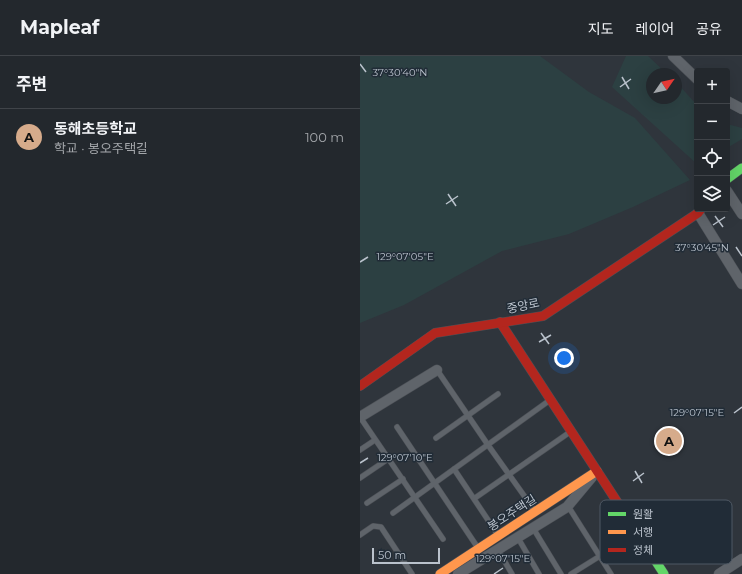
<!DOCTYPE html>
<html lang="ko">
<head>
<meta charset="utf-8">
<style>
  body { margin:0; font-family:Montserrat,"Noto Sans KR",sans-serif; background:#2b3035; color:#f1f3f6 }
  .controls { position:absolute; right:12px; top:12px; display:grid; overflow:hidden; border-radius:4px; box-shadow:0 4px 16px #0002 }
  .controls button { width:36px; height:36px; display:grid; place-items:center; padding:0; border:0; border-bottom:1px solid #404449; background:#23282d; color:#f1f3f6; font:20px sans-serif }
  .compass { position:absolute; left:286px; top:12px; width:36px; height:36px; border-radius:50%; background:#23282d; box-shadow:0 4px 16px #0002; rotate:56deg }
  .scale { position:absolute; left:12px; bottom:10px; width:68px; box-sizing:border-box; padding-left:4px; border:2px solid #bac2cc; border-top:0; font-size:11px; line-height:14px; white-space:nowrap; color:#bac2cc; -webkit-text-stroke:3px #212c37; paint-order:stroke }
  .you { position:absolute; left:204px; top:302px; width:14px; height:14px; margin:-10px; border:3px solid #fff; border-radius:50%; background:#1a73e8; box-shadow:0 0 0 6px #1a73e833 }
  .badge { display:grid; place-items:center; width:26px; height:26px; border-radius:50%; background:#d6ab8b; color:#111; font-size:13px; font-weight:700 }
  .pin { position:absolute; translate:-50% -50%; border:2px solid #fff; box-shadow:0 1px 4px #0006 }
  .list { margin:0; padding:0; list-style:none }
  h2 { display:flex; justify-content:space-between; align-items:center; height:52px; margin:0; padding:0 16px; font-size:17px }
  h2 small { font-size:13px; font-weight:400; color:#a3a6aa }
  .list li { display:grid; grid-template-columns:26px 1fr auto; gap:12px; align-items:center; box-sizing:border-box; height:56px; padding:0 16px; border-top:1px solid #404449 }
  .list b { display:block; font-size:15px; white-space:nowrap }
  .list p { margin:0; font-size:13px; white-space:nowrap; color:#a3a6aa }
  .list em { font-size:13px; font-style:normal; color:#a3a6aa }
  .icon { flex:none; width:22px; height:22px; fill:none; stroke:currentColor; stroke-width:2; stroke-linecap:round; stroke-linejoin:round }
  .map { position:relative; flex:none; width:382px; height:518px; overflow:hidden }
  header { display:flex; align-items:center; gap:24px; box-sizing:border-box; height:56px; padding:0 20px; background:#23282d; border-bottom:1px solid #404449 }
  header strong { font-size:19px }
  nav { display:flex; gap:22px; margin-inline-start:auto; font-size:14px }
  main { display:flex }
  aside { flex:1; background:#23282d }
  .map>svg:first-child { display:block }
  .green { fill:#2c4042 }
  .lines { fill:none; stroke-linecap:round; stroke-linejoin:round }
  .lane-casing { stroke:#4d5157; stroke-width:6 }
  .street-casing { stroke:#4d5157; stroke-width:11 }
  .fast-casing { stroke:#4d5157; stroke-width:10 }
  .slow-casing { stroke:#4d5157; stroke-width:10 }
  .jam-casing { stroke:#4d5157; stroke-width:10 }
  .lane { stroke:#5f646a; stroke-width:5 }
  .street { stroke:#5f646a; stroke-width:10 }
  .fast { stroke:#63d668; stroke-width:9 }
  .slow { stroke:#ff974d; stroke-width:9 }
  .jam { stroke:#b3261e; stroke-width:9 }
  .ticks { fill:none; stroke:#bac2cc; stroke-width:1.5 }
  .labels { text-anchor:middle; stroke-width:3; stroke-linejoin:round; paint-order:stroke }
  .street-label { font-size:12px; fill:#bac2cc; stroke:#212c37 }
  .key { fill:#212c37; stroke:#4f5964; stroke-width:1 }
  .key-label { font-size:11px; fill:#bac2cc }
  .ticks-label { font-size:10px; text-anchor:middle; fill:#bac2cc; stroke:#212c37; stroke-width:3; stroke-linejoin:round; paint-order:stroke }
</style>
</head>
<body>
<header>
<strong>Mapleaf</strong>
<nav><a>지도</a><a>레이어</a><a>공유</a></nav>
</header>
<main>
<aside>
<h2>주변<small></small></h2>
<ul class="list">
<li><span class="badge">A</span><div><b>동해초등학교</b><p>학교 · 봉오주택길</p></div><em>100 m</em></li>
</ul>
</aside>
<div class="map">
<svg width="382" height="518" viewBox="0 0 382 518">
  <rect width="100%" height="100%" fill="#2f353c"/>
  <g class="green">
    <path d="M0,0H180L229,36L275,62L330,124L273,151L209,178L142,195L44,249L0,267Z"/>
    <path d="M266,0H288L307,18H292V42H316V26L337,49V108L252,31Z"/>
    <path d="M367,68L382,72V83L367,92Z"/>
  </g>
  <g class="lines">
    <g class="lane-casing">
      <g id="lane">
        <path d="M77,314L128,389L175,455"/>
        <path d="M0,361L83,483"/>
        <path d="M37,371L118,492"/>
        <path d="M76,382L138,338"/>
        <path d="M0,394L15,384"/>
        <path d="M94,413L138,479"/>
        <path d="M0,422L28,403"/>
        <path d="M115,442L210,376"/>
        <path d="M7,447L43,423"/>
        <path d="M208,450L251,518"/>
        <path d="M33,457L190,344"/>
        <path d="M173,472L201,518"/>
        <path d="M0,479L13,470L21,471L52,518"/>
        <path d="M158,482L179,518"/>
        <path d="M138,494L152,518"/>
        <path d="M211,518L240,500"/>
      </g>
    </g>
    <g class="street-casing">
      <g id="street">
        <path d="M313,0L337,23"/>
        <path d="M367,45L382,53"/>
        <path d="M367,135L382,158"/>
        <path d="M338,157L382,228"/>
        <path d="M0,361L77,314"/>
        <path d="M98,518L207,451L232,421"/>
        <path d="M359,518L382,503"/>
      </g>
    </g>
    <g class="fast-casing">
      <g id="fast">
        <path d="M367,123L382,112"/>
        <path d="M267,461L304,518"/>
      </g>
    </g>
    <g class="slow-casing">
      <path id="slow" d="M80,518L237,415"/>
    </g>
    <g class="jam-casing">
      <g id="jam">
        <path d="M140,266L267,461"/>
        <path d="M0,330L75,277L183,260L338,157L341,153"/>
      </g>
    </g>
    <use href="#lane" class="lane"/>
    <use href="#street" class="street"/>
    <use href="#fast" class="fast"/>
    <use href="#slow" class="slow"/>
    <use href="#jam" class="jam"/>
  </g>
  <path class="ticks" d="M0,8L6,16M262,21L269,33M260,31L271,23M88,138L96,150M86,148L98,140M355,160L363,171M353,169L365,161M376,191L382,200M0,206L8,201M181,277L189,288M179,286L191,279M374,357L382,351M0,407L8,402M275,415L282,427M273,425L284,417M134,518L143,512"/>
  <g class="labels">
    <g class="street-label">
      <text transform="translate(163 250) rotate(-12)" y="4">중앙로</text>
      <text transform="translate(152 457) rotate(-33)" y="4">봉오주택길</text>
    </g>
  </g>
  <rect x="240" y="444" width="132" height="64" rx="6" class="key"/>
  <rect x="248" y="456" width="18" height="4" fill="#63d668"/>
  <rect x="248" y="474" width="18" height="4" fill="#ff974d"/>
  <rect x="248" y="492" width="18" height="4" fill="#b3261e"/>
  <g class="key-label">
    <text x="273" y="462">원활</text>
    <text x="273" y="480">서행</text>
    <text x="273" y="498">정체</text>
  </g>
  <g class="ticks-label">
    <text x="40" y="20">37°30'40"N</text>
    <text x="342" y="195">37°30'45"N</text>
    <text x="45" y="204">129°07'05"E</text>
    <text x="337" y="360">129°07'15"E</text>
    <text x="45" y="405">129°07'10"E</text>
    <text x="143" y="506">129°07'15"E</text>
  </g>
</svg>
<div class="controls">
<button>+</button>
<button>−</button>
<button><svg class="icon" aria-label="locate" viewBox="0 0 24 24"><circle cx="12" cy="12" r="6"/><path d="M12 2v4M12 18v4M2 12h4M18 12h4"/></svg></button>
<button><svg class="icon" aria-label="layers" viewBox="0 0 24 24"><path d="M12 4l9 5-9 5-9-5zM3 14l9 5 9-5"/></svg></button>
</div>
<svg class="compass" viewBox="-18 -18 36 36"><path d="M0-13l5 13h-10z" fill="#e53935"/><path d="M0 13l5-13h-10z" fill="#a3a6aa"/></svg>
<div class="scale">50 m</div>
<div class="you"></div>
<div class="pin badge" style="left:309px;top:385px">A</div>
</div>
</main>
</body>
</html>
